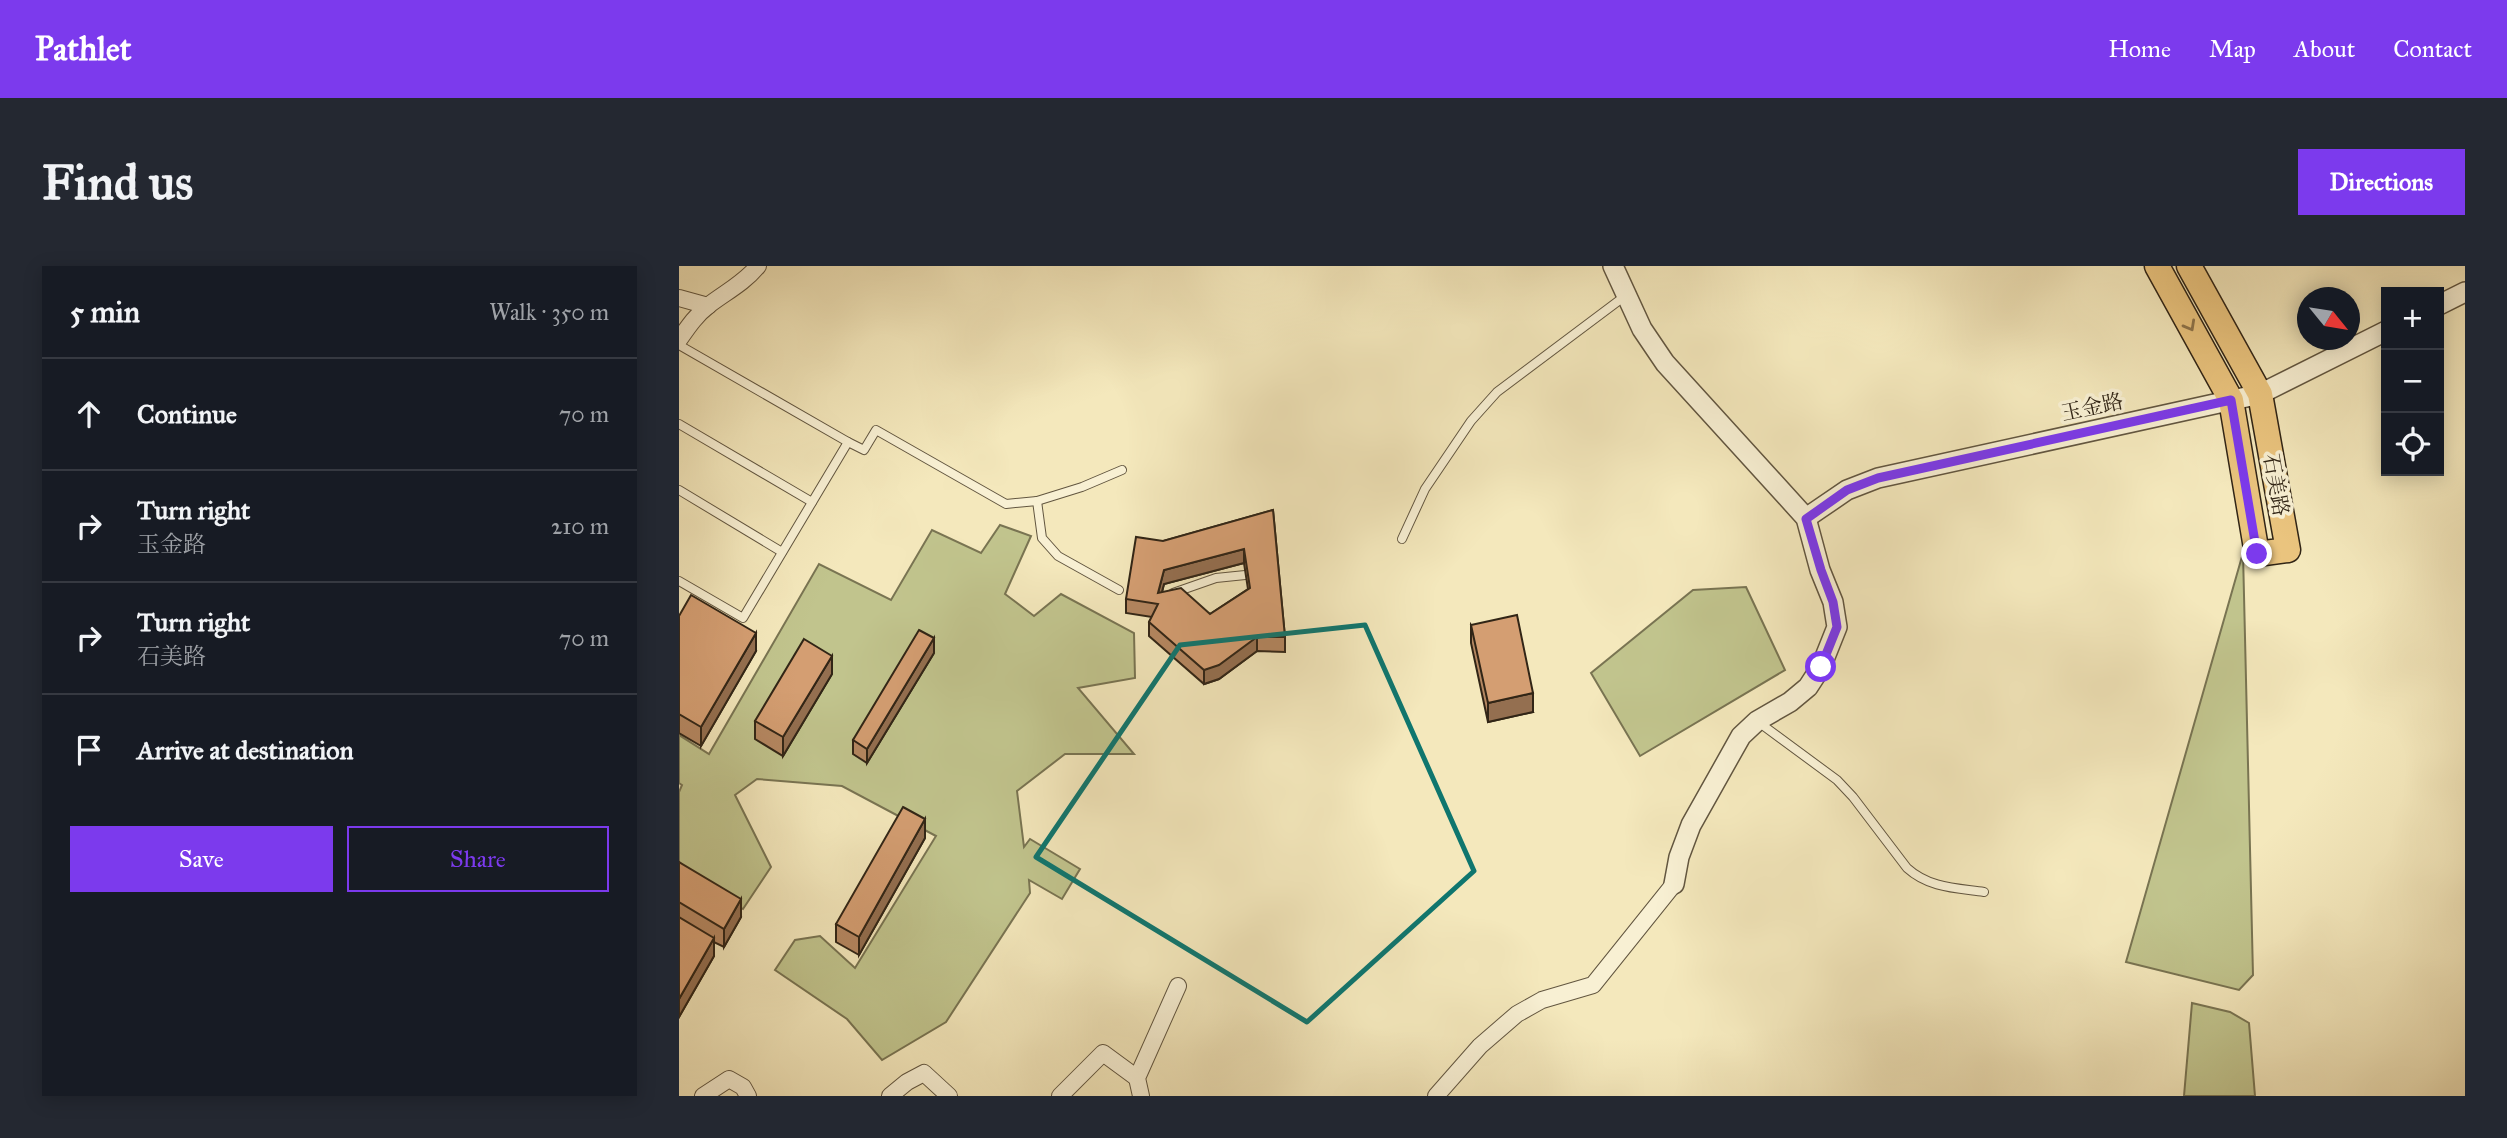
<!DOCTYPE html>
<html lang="en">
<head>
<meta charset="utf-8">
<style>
  body { margin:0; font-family:"IM FELL Great Primer","Noto Serif SC",serif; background:#242831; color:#f1f3f6 }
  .controls { position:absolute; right:21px; top:21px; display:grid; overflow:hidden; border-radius:0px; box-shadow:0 4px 18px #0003 }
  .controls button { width:63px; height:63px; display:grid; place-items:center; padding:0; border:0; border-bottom:2px solid #363941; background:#171b24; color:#f1f3f6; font:35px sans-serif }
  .compass { position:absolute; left:1618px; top:21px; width:63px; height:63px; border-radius:50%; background:#171b24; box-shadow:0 4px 18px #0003; rotate:120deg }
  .stop { position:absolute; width:21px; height:21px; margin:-16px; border:5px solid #7c3aed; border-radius:50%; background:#fff }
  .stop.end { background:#7c3aed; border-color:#fff; box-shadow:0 2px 7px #0008 }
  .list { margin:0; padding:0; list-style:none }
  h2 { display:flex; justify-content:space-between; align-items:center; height:91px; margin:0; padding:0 28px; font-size:30px }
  h2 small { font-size:23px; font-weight:400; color:#9ea1a6 }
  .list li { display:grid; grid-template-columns:46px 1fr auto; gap:21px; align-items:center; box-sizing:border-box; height:112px; padding:0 28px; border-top:2px solid #363941 }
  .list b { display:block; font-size:26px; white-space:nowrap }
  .list p { margin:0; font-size:23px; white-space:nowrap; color:#9ea1a6 }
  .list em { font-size:23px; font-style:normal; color:#9ea1a6 }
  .actions { display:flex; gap:14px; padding:21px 28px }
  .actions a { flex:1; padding:16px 0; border:2px solid #7c3aed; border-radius:0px; text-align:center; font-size:24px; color:#7c3aed }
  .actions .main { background:#7c3aed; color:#fff }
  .icon { flex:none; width:38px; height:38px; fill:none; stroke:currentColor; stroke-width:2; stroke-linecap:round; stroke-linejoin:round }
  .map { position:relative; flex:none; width:1786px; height:830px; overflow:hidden; border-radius:0px }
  header { display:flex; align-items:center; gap:42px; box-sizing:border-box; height:98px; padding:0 35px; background:#7c3aed; color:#fff }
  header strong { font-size:33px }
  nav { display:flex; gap:38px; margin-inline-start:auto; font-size:24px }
  .intro { display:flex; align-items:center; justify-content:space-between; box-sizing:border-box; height:168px; padding:0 42px }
  h1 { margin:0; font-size:49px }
  .button { padding:18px 32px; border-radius:0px; background:#7c3aed; color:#fff; font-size:24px; font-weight:700 }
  main { display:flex; gap:42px; padding:0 42px }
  aside { flex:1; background:#171b24; border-radius:0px; box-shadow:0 4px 18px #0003 }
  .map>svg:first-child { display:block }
  .green { fill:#c1c48d; stroke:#797452; stroke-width:2 }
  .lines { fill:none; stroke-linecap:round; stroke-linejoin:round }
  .service-casing { stroke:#625640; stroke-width:10 }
  .minor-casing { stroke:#625640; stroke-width:18 }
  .tertiary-casing { stroke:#625640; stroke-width:22 }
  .primary-casing { stroke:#312516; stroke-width:27 }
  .service { stroke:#f8f0d3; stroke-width:8 }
  .minor { stroke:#f8f0d3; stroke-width:16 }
  .tertiary { stroke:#f8f0d3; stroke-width:19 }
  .primary { stroke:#eac47e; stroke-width:24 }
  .wall { fill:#b68862; stroke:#312516; stroke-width:2; fill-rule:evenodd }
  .shaded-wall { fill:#946f50; stroke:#312516; stroke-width:2 }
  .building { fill:#d49e72; stroke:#312516; stroke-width:2; fill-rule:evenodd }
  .oneway { stroke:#8e744a }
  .route { stroke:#7c3aed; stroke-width:9 }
  .marked { fill:none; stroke:#0f766e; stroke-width:5; stroke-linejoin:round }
  .labels { text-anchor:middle; stroke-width:7; stroke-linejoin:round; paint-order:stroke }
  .street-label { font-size:21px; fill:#312516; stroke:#f8f0d3 }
</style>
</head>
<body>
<header>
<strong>Pathlet</strong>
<nav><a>Home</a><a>Map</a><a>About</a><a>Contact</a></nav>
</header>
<div class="intro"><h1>Find us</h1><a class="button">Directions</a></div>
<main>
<aside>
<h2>5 min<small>Walk · 350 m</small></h2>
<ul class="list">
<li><svg class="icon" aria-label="ahead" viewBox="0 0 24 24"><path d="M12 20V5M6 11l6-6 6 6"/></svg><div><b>Continue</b></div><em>70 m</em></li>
<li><svg class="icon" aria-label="right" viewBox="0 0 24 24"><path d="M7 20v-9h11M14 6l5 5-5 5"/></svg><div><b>Turn right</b><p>玉金路</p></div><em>210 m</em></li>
<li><svg class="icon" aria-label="right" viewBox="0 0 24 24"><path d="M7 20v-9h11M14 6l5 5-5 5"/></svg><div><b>Turn right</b><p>石美路</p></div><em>70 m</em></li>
<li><svg class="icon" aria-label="arrive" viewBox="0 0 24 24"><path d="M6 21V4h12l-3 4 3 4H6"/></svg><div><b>Arrive at destination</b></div></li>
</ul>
<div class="actions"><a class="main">Save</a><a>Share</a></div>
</aside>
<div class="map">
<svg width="1786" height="830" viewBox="0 0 1786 830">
  <rect width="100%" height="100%" fill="#f4e8bc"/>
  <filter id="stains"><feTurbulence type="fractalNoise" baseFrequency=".00286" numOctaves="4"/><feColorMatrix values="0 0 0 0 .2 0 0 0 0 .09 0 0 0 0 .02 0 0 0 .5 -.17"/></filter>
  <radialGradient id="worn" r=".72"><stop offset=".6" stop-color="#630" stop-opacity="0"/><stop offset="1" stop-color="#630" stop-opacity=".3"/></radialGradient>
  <g class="green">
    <path d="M321,259L352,270L326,328L355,350L382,328L455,367L456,412L399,422L455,488H386L338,525L345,581L351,573L401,603L383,633L350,614L351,627L267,756L203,794L168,753L96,704L116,674L141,670L176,702L257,570L163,520L78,513L56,529L92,601L64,643L0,605V526L3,519L0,517V469L30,488L140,298L212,334L253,264L302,287Z"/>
    <path d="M1564,287L1574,709L1560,724L1447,696Z"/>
    <path d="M1067,321L1106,404L961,490L912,407L1014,324Z"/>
    <path d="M1513,737L1551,746L1570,757L1576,830H1505Z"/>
  </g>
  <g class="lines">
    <g class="service-casing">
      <g id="service">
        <path d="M0,79L169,176"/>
        <path d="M0,158L133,236"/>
        <path d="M0,224L103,286"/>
        <path d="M358,235L363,272L379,290L440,324"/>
        <path d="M723,273L746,223L792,155L818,126L946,30"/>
        <path d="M0,315L64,352L169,176L185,184L197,164L327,238L358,235L403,221L443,204"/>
        <path d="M494,327L537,312L576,308"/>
        <path d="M1078,455L1158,514L1174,531L1228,602C1250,622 1277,622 1305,626"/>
      </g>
    </g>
    <g class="minor-casing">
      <g id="minor">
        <path d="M0,32L29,40"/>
        <path d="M0,74C9,61 17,49 30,39C47,26 65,17 79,0"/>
        <path d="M24,830L50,813L64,821L69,830"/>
        <path d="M211,830L228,816L245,807L270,830"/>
        <path d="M381,830L424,787L458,812"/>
        <path d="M462,830L458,812L499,720"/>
        <path d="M757,830L801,780L838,748L863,734L914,719L995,618"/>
      </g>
    </g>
    <g class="tertiary-casing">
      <g id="tertiary">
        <path d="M934,0L963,63L986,97L1127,252L1141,304L1154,336L1158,361L1142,401L1129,421L1111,436L1078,455L1062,470L1012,559L1000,591L995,618"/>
        <path d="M1760,39L1786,26"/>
        <path d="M1127,252L1168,224L1199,212L1581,128L1707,65"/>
      </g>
    </g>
    <g class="primary-casing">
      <path id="primary" d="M1478,0L1552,134L1578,288L1609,284L1581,128L1510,0"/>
    </g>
    <use href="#service" class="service"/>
    <use href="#minor" class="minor"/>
    <use href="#tertiary" class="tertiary"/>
    <use href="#primary" class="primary"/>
  </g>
  <g class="wall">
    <path d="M594,244L606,371V386L578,385L540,413L525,418L470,370V356L473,351L447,347V333L484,275ZM565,297L569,323L531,348L483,326L485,318Z"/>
    <path d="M0,350L77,385L22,480L0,467Z"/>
    <path d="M792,359L854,446L809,456L792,377Z"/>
    <path d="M255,387L188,497L174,488V474Z"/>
    <path d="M153,408L104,490L76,473V455Z"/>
    <path d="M246,572L180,689L157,676V658Z"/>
    <path d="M0,596L62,651L45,681L35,676V690L0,751Z"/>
  </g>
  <g class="shaded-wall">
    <path d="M565,283V297L485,318L479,341V327L485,304Z"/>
    <path d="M77,367V385L22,480V461Z"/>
    <path d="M578,371V385L540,413L525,418V404Z"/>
    <path d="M255,372V387L188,497V483Z"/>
    <path d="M153,390V408L104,490V471Z"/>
    <path d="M854,427V446L809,456V437Z"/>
    <path d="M246,553V572L180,689V671Z"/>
    <path d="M62,633V651L45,681V663Z"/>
    <path d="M35,672V690L0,751V733Z"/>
  </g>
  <g class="building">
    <path d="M594,244L606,371H578L540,399L525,404L470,356L479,338L447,333L457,271L484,275ZM565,283L571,322L531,348L502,322L479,327L485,304Z"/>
    <path d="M12,329L77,367L22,461L0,448V350Z"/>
    <path d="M838,349L854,427L809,437L792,359Z"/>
    <path d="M240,364L255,372L188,483L174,474Z"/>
    <path d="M125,373L153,390L104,471L76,455Z"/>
    <path d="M224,541L246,553L180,671L157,658Z"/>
    <path d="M0,596L62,633L45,663L0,636Z"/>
    <path d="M0,651L35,672L0,733Z"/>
  </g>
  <defs><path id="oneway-chevron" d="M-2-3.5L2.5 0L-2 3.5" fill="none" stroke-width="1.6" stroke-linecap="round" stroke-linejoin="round" transform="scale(1.75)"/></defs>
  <use class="oneway" href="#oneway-chevron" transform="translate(1511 60) rotate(61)"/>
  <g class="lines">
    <path class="route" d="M1142,401L1158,361L1154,336L1142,304L1127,253L1168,224L1199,212L1552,134L1578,288"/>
  </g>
  <path class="marked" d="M686,359L795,605L628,756L357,591L501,379Z"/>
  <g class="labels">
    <g class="street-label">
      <text transform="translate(1413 141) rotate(-12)" y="7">玉金路</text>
      <text transform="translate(1597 219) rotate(80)" y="7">石美路</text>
    </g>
  </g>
  <rect width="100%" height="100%" filter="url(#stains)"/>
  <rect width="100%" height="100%" fill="url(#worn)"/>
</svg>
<div class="controls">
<button>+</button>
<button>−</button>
<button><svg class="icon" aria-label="locate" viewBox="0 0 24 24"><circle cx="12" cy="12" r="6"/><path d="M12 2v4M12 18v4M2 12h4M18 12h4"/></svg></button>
</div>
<svg class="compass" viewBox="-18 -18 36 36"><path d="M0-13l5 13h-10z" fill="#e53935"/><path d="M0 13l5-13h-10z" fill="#9ea1a6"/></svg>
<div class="stop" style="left:1142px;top:401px"></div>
<div class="stop end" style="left:1578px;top:288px"></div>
</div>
</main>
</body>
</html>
